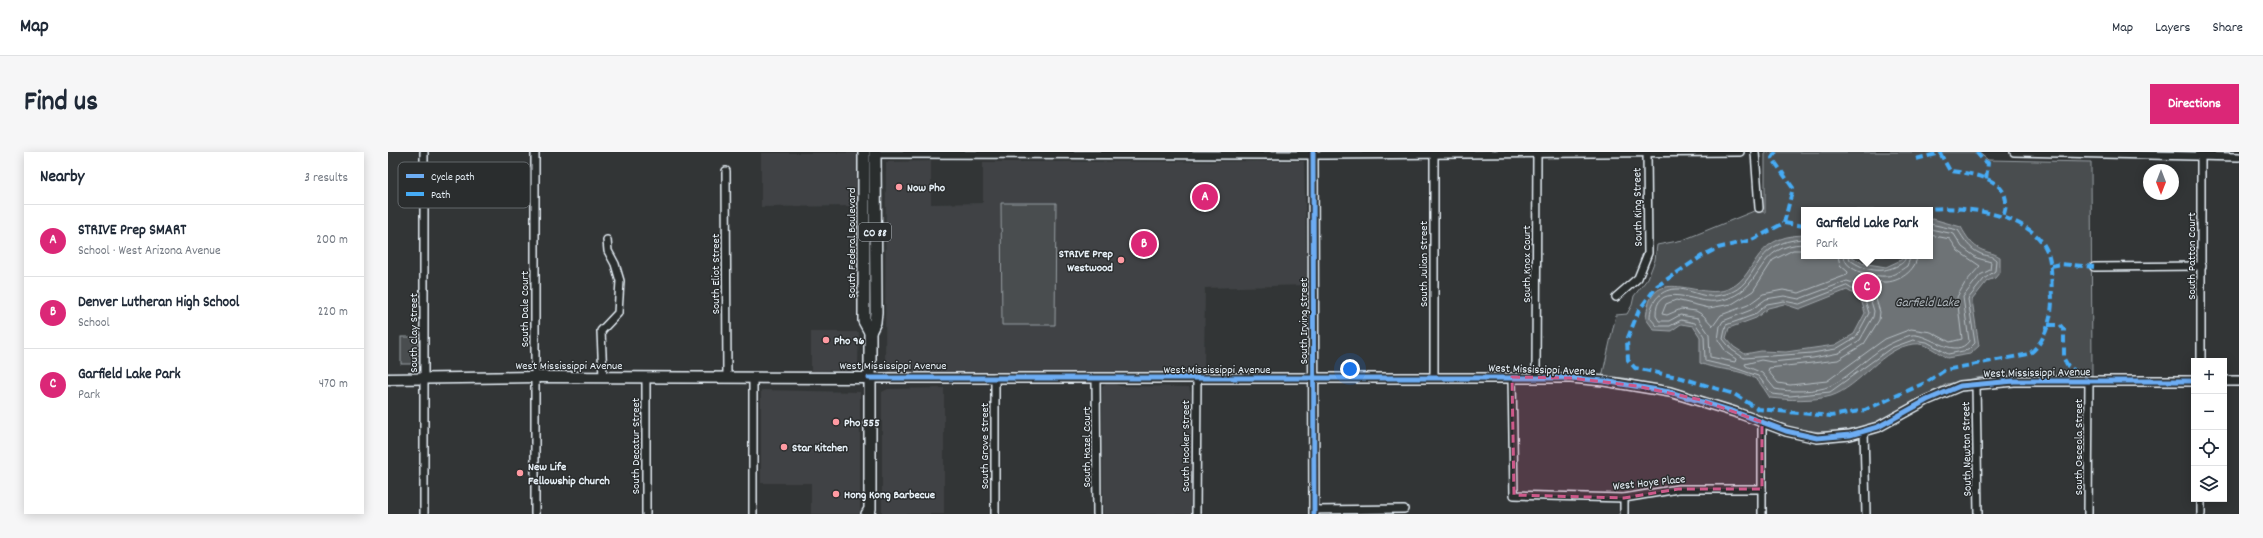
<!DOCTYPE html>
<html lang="en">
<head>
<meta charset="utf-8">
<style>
  body { margin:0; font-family:Dekko,sans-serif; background:#f6f6f7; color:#1f2937 }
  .controls { position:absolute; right:12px; bottom:12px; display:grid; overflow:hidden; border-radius:0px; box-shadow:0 2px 10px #0003 }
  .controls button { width:36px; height:36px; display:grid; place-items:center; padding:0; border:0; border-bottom:1px solid #e0e1e3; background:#fff; color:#1f2937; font:20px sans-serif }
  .compass { position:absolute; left:1755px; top:12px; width:36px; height:36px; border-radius:50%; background:#fff; box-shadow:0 2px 10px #0003; rotate:180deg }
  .you { position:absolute; left:962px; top:217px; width:14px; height:14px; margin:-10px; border:3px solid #fff; border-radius:50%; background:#1a73e8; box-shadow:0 0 0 6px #1a73e833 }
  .badge { display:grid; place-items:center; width:26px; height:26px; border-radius:50%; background:#db2777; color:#fff; font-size:13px; font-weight:700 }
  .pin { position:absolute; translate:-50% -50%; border:2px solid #fff; box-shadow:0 1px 4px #0006 }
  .popup { position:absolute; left:1413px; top:55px; width:132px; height:52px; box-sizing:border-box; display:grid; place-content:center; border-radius:0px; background:#fff; filter:drop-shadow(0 1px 3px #0005); font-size:13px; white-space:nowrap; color:#747a83 }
  .popup b { font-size:15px; color:#1f2937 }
  .popup::after { content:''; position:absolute; left:50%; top:100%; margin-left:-8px; border:8px solid transparent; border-top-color:#fff }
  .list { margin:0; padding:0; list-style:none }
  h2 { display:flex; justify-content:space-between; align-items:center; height:52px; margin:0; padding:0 16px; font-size:17px }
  h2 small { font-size:13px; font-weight:400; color:#747a83 }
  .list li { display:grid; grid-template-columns:26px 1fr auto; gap:12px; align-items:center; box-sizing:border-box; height:72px; padding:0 16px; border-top:1px solid #e0e1e3 }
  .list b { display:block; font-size:15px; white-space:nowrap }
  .list p { margin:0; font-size:13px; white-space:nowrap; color:#747a83 }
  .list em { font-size:13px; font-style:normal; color:#747a83 }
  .icon { flex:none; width:22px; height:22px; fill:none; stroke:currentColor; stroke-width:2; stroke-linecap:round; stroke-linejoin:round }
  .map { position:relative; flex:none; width:1851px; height:362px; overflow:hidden; border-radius:0px }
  header { display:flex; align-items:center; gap:24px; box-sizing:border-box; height:56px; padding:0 20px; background:#fff; border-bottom:1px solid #e0e1e3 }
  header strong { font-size:19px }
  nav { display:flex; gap:22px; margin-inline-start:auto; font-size:14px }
  .intro { display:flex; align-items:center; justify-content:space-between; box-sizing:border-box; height:96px; padding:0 24px }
  h1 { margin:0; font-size:28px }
  .button { padding:10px 18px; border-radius:0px; background:#db2777; color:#fff; font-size:14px; font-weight:700 }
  main { display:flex; gap:24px; padding:0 24px }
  aside { flex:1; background:#fff; border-radius:0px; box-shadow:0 2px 10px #0003 }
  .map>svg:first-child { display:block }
  .built { fill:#3f4244 }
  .green { fill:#494d4f; stroke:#989fa4; fill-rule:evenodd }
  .water { fill:#6e7376; stroke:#9fa5aa; fill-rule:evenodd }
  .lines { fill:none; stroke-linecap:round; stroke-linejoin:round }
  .shore { stroke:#b7bfc4; stroke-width:1 }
  .minor-casing { stroke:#e8f1f8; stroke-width:10 }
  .tertiary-casing { stroke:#e8f1f8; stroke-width:12 }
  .secondary-casing { stroke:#e8f1f8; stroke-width:13 }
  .primary-casing { stroke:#e8f1f8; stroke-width:14 }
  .minor { stroke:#2a2d2e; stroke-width:7 }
  .tertiary { stroke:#2a2d2e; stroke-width:9 }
  .secondary { stroke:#2a2d2e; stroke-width:10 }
  .primary { stroke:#2a2d2e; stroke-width:11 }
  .quiet { stroke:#46acf6; stroke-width:4; stroke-dasharray:8 4; stroke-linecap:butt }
  .cycleway-casing { stroke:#2a2d2e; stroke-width:8 }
  .cycleway { stroke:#6dadf4; stroke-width:5 }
  .marked { fill:#cd598a; fill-opacity:0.2; stroke:#cd598a; stroke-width:3; stroke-dasharray:8 5; stroke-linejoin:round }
  .poi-dot { fill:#ff9aa2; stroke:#2a2d2e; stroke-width:1.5 }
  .labels { text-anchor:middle; stroke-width:3; stroke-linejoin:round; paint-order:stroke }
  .shield { fill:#2a2d2e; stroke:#afb6bb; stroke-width:1 }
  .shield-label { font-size:11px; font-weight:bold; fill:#e8f1f8 }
  .poi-label { font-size:12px; font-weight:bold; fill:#e8f1f8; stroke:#2a2d2e; text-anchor:start }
  .street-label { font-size:12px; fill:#e8f1f8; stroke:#2a2d2e }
  .water-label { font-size:13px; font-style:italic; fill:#b1b8be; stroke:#2a2d2e }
  .key { fill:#2a2d2e; stroke:#63686b; stroke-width:1 }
  .key-label { font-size:11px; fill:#e8f1f8 }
</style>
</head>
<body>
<header>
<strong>Map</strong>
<nav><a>Map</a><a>Layers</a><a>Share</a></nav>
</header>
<div class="intro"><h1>Find us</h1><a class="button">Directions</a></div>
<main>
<aside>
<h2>Nearby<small>3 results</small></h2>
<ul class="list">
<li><span class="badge">A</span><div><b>STRIVE Prep SMART</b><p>School · West Arizona Avenue</p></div><em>200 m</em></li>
<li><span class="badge">B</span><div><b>Denver Lutheran High School</b><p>School</p></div><em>220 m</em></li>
<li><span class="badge">C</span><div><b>Garfield Lake Park</b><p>Park</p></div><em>470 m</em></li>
</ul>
</aside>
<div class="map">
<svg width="1851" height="362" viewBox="0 0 1851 362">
  <rect width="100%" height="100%" fill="#323536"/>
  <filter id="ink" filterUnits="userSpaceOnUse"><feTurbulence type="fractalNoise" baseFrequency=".025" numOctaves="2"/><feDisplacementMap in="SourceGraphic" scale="8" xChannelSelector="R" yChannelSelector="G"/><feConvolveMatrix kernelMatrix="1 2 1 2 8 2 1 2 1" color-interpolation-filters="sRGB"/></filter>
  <g filter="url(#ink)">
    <g class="built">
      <path d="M373,1H472L474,54L373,55Z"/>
      <path d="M543,9V52L595,51V10L916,9L919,133L817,136L816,220H501L497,213L498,10Z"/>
      <path d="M423,180H471L470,212L466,218L423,219Z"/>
      <path d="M725,231L732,234L801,235L803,241V362H715L714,235L718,232Z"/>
      <path d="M556,236V362H494V240L500,237Z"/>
      <path d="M373,238L472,240V362H423V331H373Z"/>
    </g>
    <g class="green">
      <path d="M1377,0H1590L1600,8L1703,10L1704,224L1594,225L1559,232L1483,273L1442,281L1407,277L1299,241L1236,226L1214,225L1228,163L1239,162L1244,153L1246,144L1260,126L1267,108L1269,93L1295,88L1366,59L1377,60ZM1416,58H1542V104H1416Z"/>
      <path d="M613,51H668L667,173H614Z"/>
      <rect x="13" y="185" width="17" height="27"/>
    </g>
    <path class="water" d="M1545,67L1573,75C1578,84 1584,94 1594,98C1601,101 1606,101 1612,105V120L1607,126L1599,129L1584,148L1591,194L1582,202L1559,206C1550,201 1537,190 1526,192C1494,195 1472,235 1443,244C1426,249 1400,248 1382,246C1378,240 1374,233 1369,228C1354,216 1329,219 1312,211V185L1305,174L1293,172L1283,179L1266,178L1258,167C1262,110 1307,147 1337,138C1371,128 1360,84 1416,83V104H1463L1474,111L1498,115L1513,108L1515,104H1542V68ZM1459,138L1473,147L1477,161L1466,182L1447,193L1398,200L1373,199L1357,202L1346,195L1338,186L1341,176L1368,166L1380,156L1396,152L1411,157Z"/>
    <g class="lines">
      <g class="shore">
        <path d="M1416,87C1361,89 1373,133 1338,142C1333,143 1325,145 1320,144C1309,143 1298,136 1287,137C1271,138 1262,151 1262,166L1269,174H1282L1293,168L1307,171L1316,184L1317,209L1347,216L1370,224L1384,242L1402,244L1442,240L1503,196L1525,188L1539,190L1560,202L1580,198L1587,191L1580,147L1596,127L1607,119L1608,108C1603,103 1598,104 1593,102C1581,97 1576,87 1570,78L1542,72"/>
        <path d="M1416,92C1367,93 1377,133 1341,146C1336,148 1326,150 1320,149C1302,148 1267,130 1268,164L1271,169H1281L1292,163L1310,166L1321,182L1322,205L1347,210L1348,207L1339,201L1330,188L1332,174L1335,169L1363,158L1378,147L1396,144L1411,147L1459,129L1465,131L1481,143L1486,159L1485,165L1472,188L1451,201L1425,206L1384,210L1373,208L1357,212L1358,214L1374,221L1387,237C1400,240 1430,240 1442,234C1466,223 1483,199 1508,189C1514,187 1521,182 1528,183C1544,185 1568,207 1581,189L1575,145L1592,123L1602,118L1603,110L1589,106L1574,95L1566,82L1542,77"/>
        <path d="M1416,98H1405L1385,108L1365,139L1344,152L1321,156L1288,148L1278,152L1274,162L1279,163L1293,157L1308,159L1315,163L1325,174L1333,163L1360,153L1375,142L1395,138L1411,141L1459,123L1460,120L1452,113L1450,104"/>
        <path d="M1456,104C1457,120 1486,125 1499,124C1505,124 1513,118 1519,114L1523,104"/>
        <path d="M1461,104L1462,108C1477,119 1494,122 1511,113C1515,111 1517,109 1518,104"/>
        <path d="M1529,104C1529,118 1510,131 1496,130C1489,130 1481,126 1474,128L1486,141L1492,160L1491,168L1476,192L1450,208L1381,216L1380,219L1390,231L1402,233L1439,229L1497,187L1523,177L1543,180L1562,190L1574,187L1569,145L1577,131L1592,114L1570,99L1562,87L1542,83"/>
        <path d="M1459,134L1476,145L1481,161L1468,185L1448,197L1424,201L1356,206L1344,198L1335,187L1338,173L1366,163L1379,152L1396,149L1411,152Z"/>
      </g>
      <g class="minor-casing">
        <g id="minor">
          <path d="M36,0V362"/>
          <path d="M1367,0L1371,56"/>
          <path d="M1626,0L1851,5"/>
          <path d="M487,2L935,3L1352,0"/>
          <path d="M338,19L339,226"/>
          <path d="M1706,115L1814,114"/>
          <path d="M1228,145L1250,126L1260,101L1259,0"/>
          <path d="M1813,209V1"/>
          <path d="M215,225L213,179L230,161L232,129L227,112L220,99L219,88"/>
          <path d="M607,225V362"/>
          <path d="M1046,225V0"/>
          <path d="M1124,225L1126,343L1236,346L1290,337H1374"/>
          <path d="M1148,225L1149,0"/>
          <path d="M258,226V362"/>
          <path d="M365,226V362"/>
          <path d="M708,227L709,362"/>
          <path d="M1588,232L1590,362"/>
          <path d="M1374,270V362"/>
          <path d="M1476,279L1478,362"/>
          <path d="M1813,347V362"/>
          <path d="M926,358L1016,357"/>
          <path d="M147,362V0"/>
          <path d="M808,362L809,227"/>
          <path d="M1236,362V346"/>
          <path d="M1700,362L1701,228"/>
        </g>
      </g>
      <g class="tertiary-casing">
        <g id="tertiary">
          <path d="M925,0L926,362"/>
          <path d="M481,226H1183L1216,229L1282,240L1347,260L1398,279L1429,286L1462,283L1490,275L1539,248L1572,234L1626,229H1806"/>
          <path d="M1836,229H1851"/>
        </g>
      </g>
      <g class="secondary-casing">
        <path id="secondary" d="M0,227L147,225L481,226"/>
      </g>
      <g class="primary-casing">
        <g id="primary">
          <path d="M476,0V169L482,180V357L479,362"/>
          <path d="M482,180L487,170L488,160L487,0"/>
        </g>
      </g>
      <use href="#minor" class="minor"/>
      <use href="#tertiary" class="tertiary"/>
      <use href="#secondary" class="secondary"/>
      <use href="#primary" class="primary"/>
      <g class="quiet">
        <path d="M1388,0L1384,6L1405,36L1396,71"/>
        <path d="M1588,0L1595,8L1600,11L1598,27"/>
        <path d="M1528,7L1552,1L1562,19C1580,21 1618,25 1618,51C1618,56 1616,61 1615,66"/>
        <path d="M1416,74L1396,71L1364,88L1330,96L1314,104L1269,134L1251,158L1239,188L1240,208L1247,216L1294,226L1346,242L1370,257L1443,264L1477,258L1539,230L1557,218L1641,202C1657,191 1664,166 1664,147C1663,132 1665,114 1659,99C1643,60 1568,52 1533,58"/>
        <path d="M1663,114L1673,112L1706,115"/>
        <path d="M1660,173H1672L1676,178V207L1680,214L1693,223"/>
      </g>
      <g class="cycleway-casing">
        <g id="cycleway">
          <path d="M925,0L926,362"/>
          <path d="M481,226H1183L1216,229L1282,240L1347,260L1398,279L1429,286L1462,283L1490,275L1539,248L1572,234L1626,229H1806"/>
        </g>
      </g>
      <use href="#cycleway" class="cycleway"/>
    </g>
  </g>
  <path class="marked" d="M1124,225L1183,226L1249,234L1313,248L1374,270V337H1290L1236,346L1126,343Z"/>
  <g class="poi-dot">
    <circle cx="511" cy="35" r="4"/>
    <circle cx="733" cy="108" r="4"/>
    <circle cx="438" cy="188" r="4"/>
    <circle cx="448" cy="270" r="4"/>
    <circle cx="396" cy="295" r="4"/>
    <circle cx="132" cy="321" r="4"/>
    <circle cx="448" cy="342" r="4"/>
  </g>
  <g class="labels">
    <rect class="shield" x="471" y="71" width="32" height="18" rx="3"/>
    <g class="shield-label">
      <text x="487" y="84">CO 88</text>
    </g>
    <g class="poi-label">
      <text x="519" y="39">Now Pho</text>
      <text x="725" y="105" text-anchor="end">STRIVE Prep<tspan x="725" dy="14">Westwood</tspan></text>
      <text x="446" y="192">Pho 96</text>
      <text x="456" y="274">Pho 555</text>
      <text x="404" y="299">Star Kitchen</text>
      <text x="140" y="318">New Life<tspan x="140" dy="14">Fellowship Church</tspan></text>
      <text x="456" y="346">Hong Kong Barbecue</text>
    </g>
    <g class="street-label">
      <text transform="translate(1249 55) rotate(-91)" y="4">South King Street</text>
      <text transform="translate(463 91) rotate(-90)" y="4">South Federal Boulevard</text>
      <text transform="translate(1803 104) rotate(-90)" y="4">South Patton Court</text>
      <text transform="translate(1035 112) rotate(-90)" y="4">South Julian Street</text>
      <text transform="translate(1138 112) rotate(-90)" y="4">South Knox Court</text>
      <text transform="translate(327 122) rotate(-90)" y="4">South Eliot Street</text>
      <text transform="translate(136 157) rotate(-90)" y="4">South Dale Court</text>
      <text transform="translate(915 169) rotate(-90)" y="4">South Irving Street</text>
      <text transform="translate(25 181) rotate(-90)" y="4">South Clay Street</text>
      <text x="181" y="217">West Mississippi Avenue</text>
      <text x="505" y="217">West Mississippi Avenue</text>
      <text x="829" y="221">West Mississippi Avenue</text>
      <text transform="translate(1154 217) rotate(2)" y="4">West Mississippi Avenue</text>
      <text transform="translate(1649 220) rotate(-1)" y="4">West Mississippi Avenue</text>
      <text transform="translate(247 294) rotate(-90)" y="4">South Decatur Street</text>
      <text transform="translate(596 294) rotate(-90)" y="4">South Grove Street</text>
      <text transform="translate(797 294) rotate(-90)" y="4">South Hooker Street</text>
      <text transform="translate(698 295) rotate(-90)" y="4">South Hazel Court</text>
      <text transform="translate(1690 295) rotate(-90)" y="4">South Osceola Street</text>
      <text transform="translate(1578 297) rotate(-91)" y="4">South Newton Street</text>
      <text transform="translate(1261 330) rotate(-6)" y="4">West Hoye Place</text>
    </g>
    <g class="water-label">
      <text x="1539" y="154">Garfield Lake</text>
    </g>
  </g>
  <rect x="10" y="10" width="132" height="46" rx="6" class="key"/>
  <rect x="18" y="22" width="18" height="4" fill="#6dadf4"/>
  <rect x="18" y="40" width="18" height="4" fill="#46acf6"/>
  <g class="key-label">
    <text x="43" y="28">Cycle path</text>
    <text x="43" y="46">Path</text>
  </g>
</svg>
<div class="controls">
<button>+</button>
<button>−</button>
<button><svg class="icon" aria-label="locate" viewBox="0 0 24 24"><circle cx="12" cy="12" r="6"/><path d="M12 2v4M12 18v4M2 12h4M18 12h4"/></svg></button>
<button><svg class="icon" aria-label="layers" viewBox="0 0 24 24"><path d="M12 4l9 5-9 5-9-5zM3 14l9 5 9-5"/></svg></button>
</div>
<svg class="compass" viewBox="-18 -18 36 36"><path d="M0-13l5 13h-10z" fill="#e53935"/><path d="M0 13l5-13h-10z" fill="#747a83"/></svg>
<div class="you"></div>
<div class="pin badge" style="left:817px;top:45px">A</div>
<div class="pin badge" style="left:756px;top:92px">B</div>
<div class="pin badge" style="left:1479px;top:135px">C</div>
<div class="popup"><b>Garfield Lake Park</b>Park</div>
</div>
</main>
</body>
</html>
